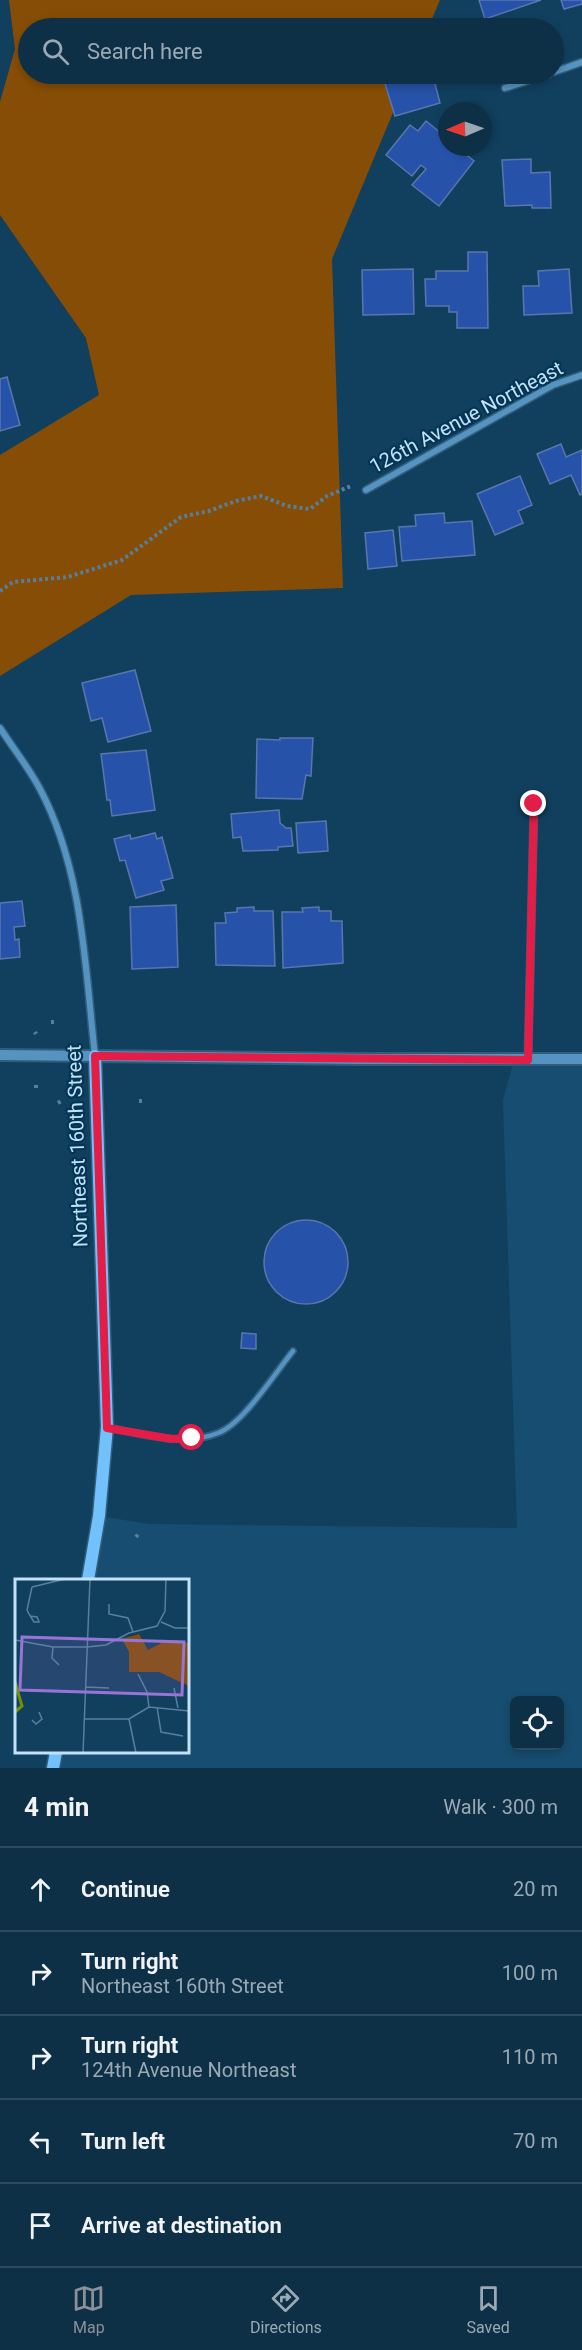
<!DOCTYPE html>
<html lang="en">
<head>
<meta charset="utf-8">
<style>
  body { margin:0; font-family:Roboto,sans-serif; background:#16384e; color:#f1f3f6 }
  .controls { position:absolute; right:18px; bottom:18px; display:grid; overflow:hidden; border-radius:9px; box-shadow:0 3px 9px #0003 }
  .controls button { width:54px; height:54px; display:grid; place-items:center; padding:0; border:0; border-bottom:2px solid #2d4b60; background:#0d3047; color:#f1f3f6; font:30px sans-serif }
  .compass { position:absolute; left:438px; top:102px; width:54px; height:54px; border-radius:50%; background:#0d3047; box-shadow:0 3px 9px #0003; rotate:268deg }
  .stop { position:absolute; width:18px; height:18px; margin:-14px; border:4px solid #e11d48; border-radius:50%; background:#fff }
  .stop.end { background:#e11d48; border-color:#fff; box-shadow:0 2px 6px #0008 }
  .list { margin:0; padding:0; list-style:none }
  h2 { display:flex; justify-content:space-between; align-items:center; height:78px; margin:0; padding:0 24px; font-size:26px }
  h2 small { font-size:20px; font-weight:400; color:#9aa9b4 }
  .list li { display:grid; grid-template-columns:39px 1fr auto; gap:18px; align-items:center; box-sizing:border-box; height:84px; padding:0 24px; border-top:2px solid #2d4b60 }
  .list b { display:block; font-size:22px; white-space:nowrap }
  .list p { margin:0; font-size:20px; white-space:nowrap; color:#9aa9b4 }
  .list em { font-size:20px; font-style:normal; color:#9aa9b4 }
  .icon { flex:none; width:33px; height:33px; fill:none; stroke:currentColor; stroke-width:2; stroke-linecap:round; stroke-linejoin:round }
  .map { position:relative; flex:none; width:582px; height:1768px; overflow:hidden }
  .search { position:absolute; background:#0d3047; box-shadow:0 3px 9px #0003; left:18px; right:18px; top:18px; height:66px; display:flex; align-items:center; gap:15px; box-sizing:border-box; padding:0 21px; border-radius:33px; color:#9aa9b4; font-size:22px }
  .sheet { height:498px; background:#0d3047 }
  nav { display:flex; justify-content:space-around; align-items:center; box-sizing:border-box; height:84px; border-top:2px solid #2d4b60; background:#0d3047; font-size:16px; color:#9aa9b4 }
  nav a { display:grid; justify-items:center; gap:3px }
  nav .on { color:#8c9099 }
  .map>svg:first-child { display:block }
  .built { fill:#174d70; fill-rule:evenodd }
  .green { fill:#864d06 }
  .building { fill:#2652aa; stroke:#5976ad; stroke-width:1.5 }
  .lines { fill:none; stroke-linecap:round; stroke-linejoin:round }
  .service-casing { stroke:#315d7b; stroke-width:8 }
  .minor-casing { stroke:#315d7b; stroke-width:9 }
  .tertiary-casing { stroke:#315d7b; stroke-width:14 }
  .secondary-casing { stroke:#315d7b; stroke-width:15 }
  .path { stroke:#577f9c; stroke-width:4; stroke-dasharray:3 3; stroke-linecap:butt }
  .service { stroke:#5593c1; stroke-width:4.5 }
  .minor { stroke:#5593c1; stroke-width:6 }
  .tertiary { stroke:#5593c1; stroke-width:10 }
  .secondary { stroke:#73c1fc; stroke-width:12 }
  .route { stroke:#e11d48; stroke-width:8 }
  .labels { text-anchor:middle; stroke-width:4.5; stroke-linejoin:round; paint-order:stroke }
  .street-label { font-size:20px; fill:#c3e1f9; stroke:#033554 }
  .inset-river { fill:none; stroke:#759100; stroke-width:3 }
  .inset-road { fill:none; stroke:#58809d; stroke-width:1.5 }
  .view { fill:#9874d6; fill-opacity:0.15; stroke:#9874d6; stroke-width:3 }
  .inset-edge { fill:none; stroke:#c3e1f9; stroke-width:3 }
</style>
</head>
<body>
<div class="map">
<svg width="582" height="1768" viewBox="0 0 582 1768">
  <rect width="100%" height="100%" fill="#11405f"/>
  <path class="built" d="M582,1059V1768H53L56,1752H188V1580H88L99,1516L149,1524L517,1528L503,1100L514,1060ZM514,1700H560V1746H514Z"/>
  <path class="green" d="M9,0H440L428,28H28V74H409L332,259L343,588L131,595L0,676V455L99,395L86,338L0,215V102L15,49Z"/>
  <g class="building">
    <path d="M479,0H541L485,19Z"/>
    <path d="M561,0H582V4L564,9Z"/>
    <path d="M382,74H417L419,80L433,76L440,103L395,116Z"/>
    <path d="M426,121L447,138V147H456L474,161L439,206L412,185L426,169L421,165L412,176L386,155L410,125L418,131Z"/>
    <path d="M531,159V173L550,172L551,208H532V205L505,206L502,160Z"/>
    <path d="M468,252H487L488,328H457V312H449V306H426L425,279H436V271H468Z"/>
    <path d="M413,269L414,314L363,315L362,270Z"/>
    <path d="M569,269L572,313L524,315L523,286H539L538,271Z"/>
    <path d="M7,377L20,425L0,431V379Z"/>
    <path d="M561,444L566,457L582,450V494L580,495L571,475L550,484L537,454Z"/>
    <path d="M520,476L532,505L518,511L523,523L495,535L477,494Z"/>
    <path d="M444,513L445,523L472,521L475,555L402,561L399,527L416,526L415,515Z"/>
    <path d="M393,530L397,566L368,569L365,533Z"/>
    <path d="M135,670L151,731L108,742L102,718L91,721L82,683Z"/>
    <path d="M280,738H313L311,776L306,775L302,799L256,798L257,739L280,740Z"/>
    <path d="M146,750L155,810L112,816L110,800H107L101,754Z"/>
    <path d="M279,810L280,823L286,828H291L293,846L278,847V850L243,851L241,837L233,838L231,814Z"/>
    <path d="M326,821L328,851L298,853L296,823Z"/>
    <path d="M155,833L157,839L162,837L173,878L161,881L164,890L136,898L125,860L120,861L114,839L130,835L131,839Z"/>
    <path d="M22,901L25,926L14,927L15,940L19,939L20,957L0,959V903Z"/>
    <path d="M176,905L178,967L132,969L130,907Z"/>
    <path d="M254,907V911H273L275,966L216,965L215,923H226L225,913L237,912V908Z"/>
    <path d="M319,907V911H331V921H342L343,963L283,968L282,912H303L302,908Z"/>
    <circle cx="306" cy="1262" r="42"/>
    <path d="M242,1333L256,1334V1349L241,1348Z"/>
  </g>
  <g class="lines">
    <g class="service-casing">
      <path id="service" d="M107,1427C142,1434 183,1447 218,1433C243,1424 275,1373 293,1351"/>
    </g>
    <g class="minor-casing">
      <g id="minor">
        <path d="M554,72L582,62"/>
        <path d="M505,88L549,74"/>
        <path d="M366,490L553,385L582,375"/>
        <path d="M0,728C13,748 29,768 40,789C83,870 85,966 95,1056"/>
        <path d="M528,1060L534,804"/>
      </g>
    </g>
    <g class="tertiary-casing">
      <path id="tertiary" d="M0,1055L360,1059H582"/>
    </g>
    <g class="secondary-casing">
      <g id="secondary">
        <path d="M88,1580L99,1516L107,1427L95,1056"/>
        <path d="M53,1768L56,1752"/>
      </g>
    </g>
    <g class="path">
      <path d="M0,591L13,582L68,577L122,560L181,517L209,511L236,501L261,496L287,506L310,509L327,496L351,486"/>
      <path d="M51,1022H56"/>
      <path d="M35,1032L36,1034"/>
      <path d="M36,1088V1082"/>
      <path d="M139,1101H145"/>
      <path d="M58,1103L63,1100"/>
      <path d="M136,1537L139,1533"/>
    </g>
    <use href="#service" class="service"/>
    <use href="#minor" class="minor"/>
    <use href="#tertiary" class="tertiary"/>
    <use href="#secondary" class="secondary"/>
  </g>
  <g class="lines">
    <path class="route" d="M192,1438L172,1439L107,1428L95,1056L528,1060L534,804"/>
  </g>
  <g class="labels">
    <g class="street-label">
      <text transform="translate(466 417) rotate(-28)" y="7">126th Avenue Northeast</text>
      <text transform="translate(77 1146) rotate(-92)" y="7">Northeast 160th Street</text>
    </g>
  </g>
  <g transform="translate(15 1579)">
    <rect width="174" height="174" fill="#11405f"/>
    <path d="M124,55L133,71L152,61L174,64V107L144,93H114V73L107,60Z" fill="#864d06"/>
    <path class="inset-river" d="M0,103L7,127L0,133"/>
    <path class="inset-road" d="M17,8L50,0M94,25V35L113,39L118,53M15,37L22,38L24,43H19L14,35L12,31L17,8M146,43L160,49H174M0,61L38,68H72M38,68L37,79L44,86M72,68L91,66L114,54L142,47L150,32L151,0M123,95L132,113L134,128M70,108L94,109M159,109L163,129M142,128L146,153L168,157M69,140H114L134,128L174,132M114,140L121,174M17,141L21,145L27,140L24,133M68,174L75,0"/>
    <path class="view" d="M7,58L169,63L167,116L5,111Z"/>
    <rect width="174" height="174" class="inset-edge"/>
  </g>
</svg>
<div class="controls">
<button><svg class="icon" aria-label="locate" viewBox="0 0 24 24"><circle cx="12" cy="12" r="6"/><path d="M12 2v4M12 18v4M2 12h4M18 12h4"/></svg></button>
</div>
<svg class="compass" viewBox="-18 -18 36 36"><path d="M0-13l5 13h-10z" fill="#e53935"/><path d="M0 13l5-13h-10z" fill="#9aa9b4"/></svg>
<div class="stop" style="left:192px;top:1438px"></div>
<div class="stop end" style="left:534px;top:804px"></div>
<div class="search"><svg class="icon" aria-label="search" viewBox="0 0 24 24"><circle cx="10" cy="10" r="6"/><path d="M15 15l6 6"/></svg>Search here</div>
</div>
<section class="sheet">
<h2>4 min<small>Walk · 300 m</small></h2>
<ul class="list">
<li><svg class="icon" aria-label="ahead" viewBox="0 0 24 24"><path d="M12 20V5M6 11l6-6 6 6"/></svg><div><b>Continue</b></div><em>20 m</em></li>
<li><svg class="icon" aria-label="right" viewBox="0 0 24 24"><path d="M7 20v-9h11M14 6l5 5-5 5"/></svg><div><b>Turn right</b><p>Northeast 160th Street</p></div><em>100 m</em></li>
<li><svg class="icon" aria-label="right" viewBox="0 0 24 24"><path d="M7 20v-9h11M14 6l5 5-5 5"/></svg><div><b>Turn right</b><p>124th Avenue Northeast</p></div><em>110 m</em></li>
<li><svg class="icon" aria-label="left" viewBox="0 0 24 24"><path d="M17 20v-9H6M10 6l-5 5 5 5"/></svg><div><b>Turn left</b></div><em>70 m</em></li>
<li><svg class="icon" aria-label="arrive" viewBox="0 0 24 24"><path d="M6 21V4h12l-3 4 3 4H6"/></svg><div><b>Arrive at destination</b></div></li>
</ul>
</section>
<nav>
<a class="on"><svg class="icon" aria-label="map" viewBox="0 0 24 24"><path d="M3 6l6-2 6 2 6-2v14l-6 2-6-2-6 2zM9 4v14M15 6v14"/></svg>Map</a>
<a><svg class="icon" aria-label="directions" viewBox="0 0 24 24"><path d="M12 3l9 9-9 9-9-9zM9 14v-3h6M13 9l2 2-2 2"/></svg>Directions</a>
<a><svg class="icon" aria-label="saved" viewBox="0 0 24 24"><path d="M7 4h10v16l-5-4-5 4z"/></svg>Saved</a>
</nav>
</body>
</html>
